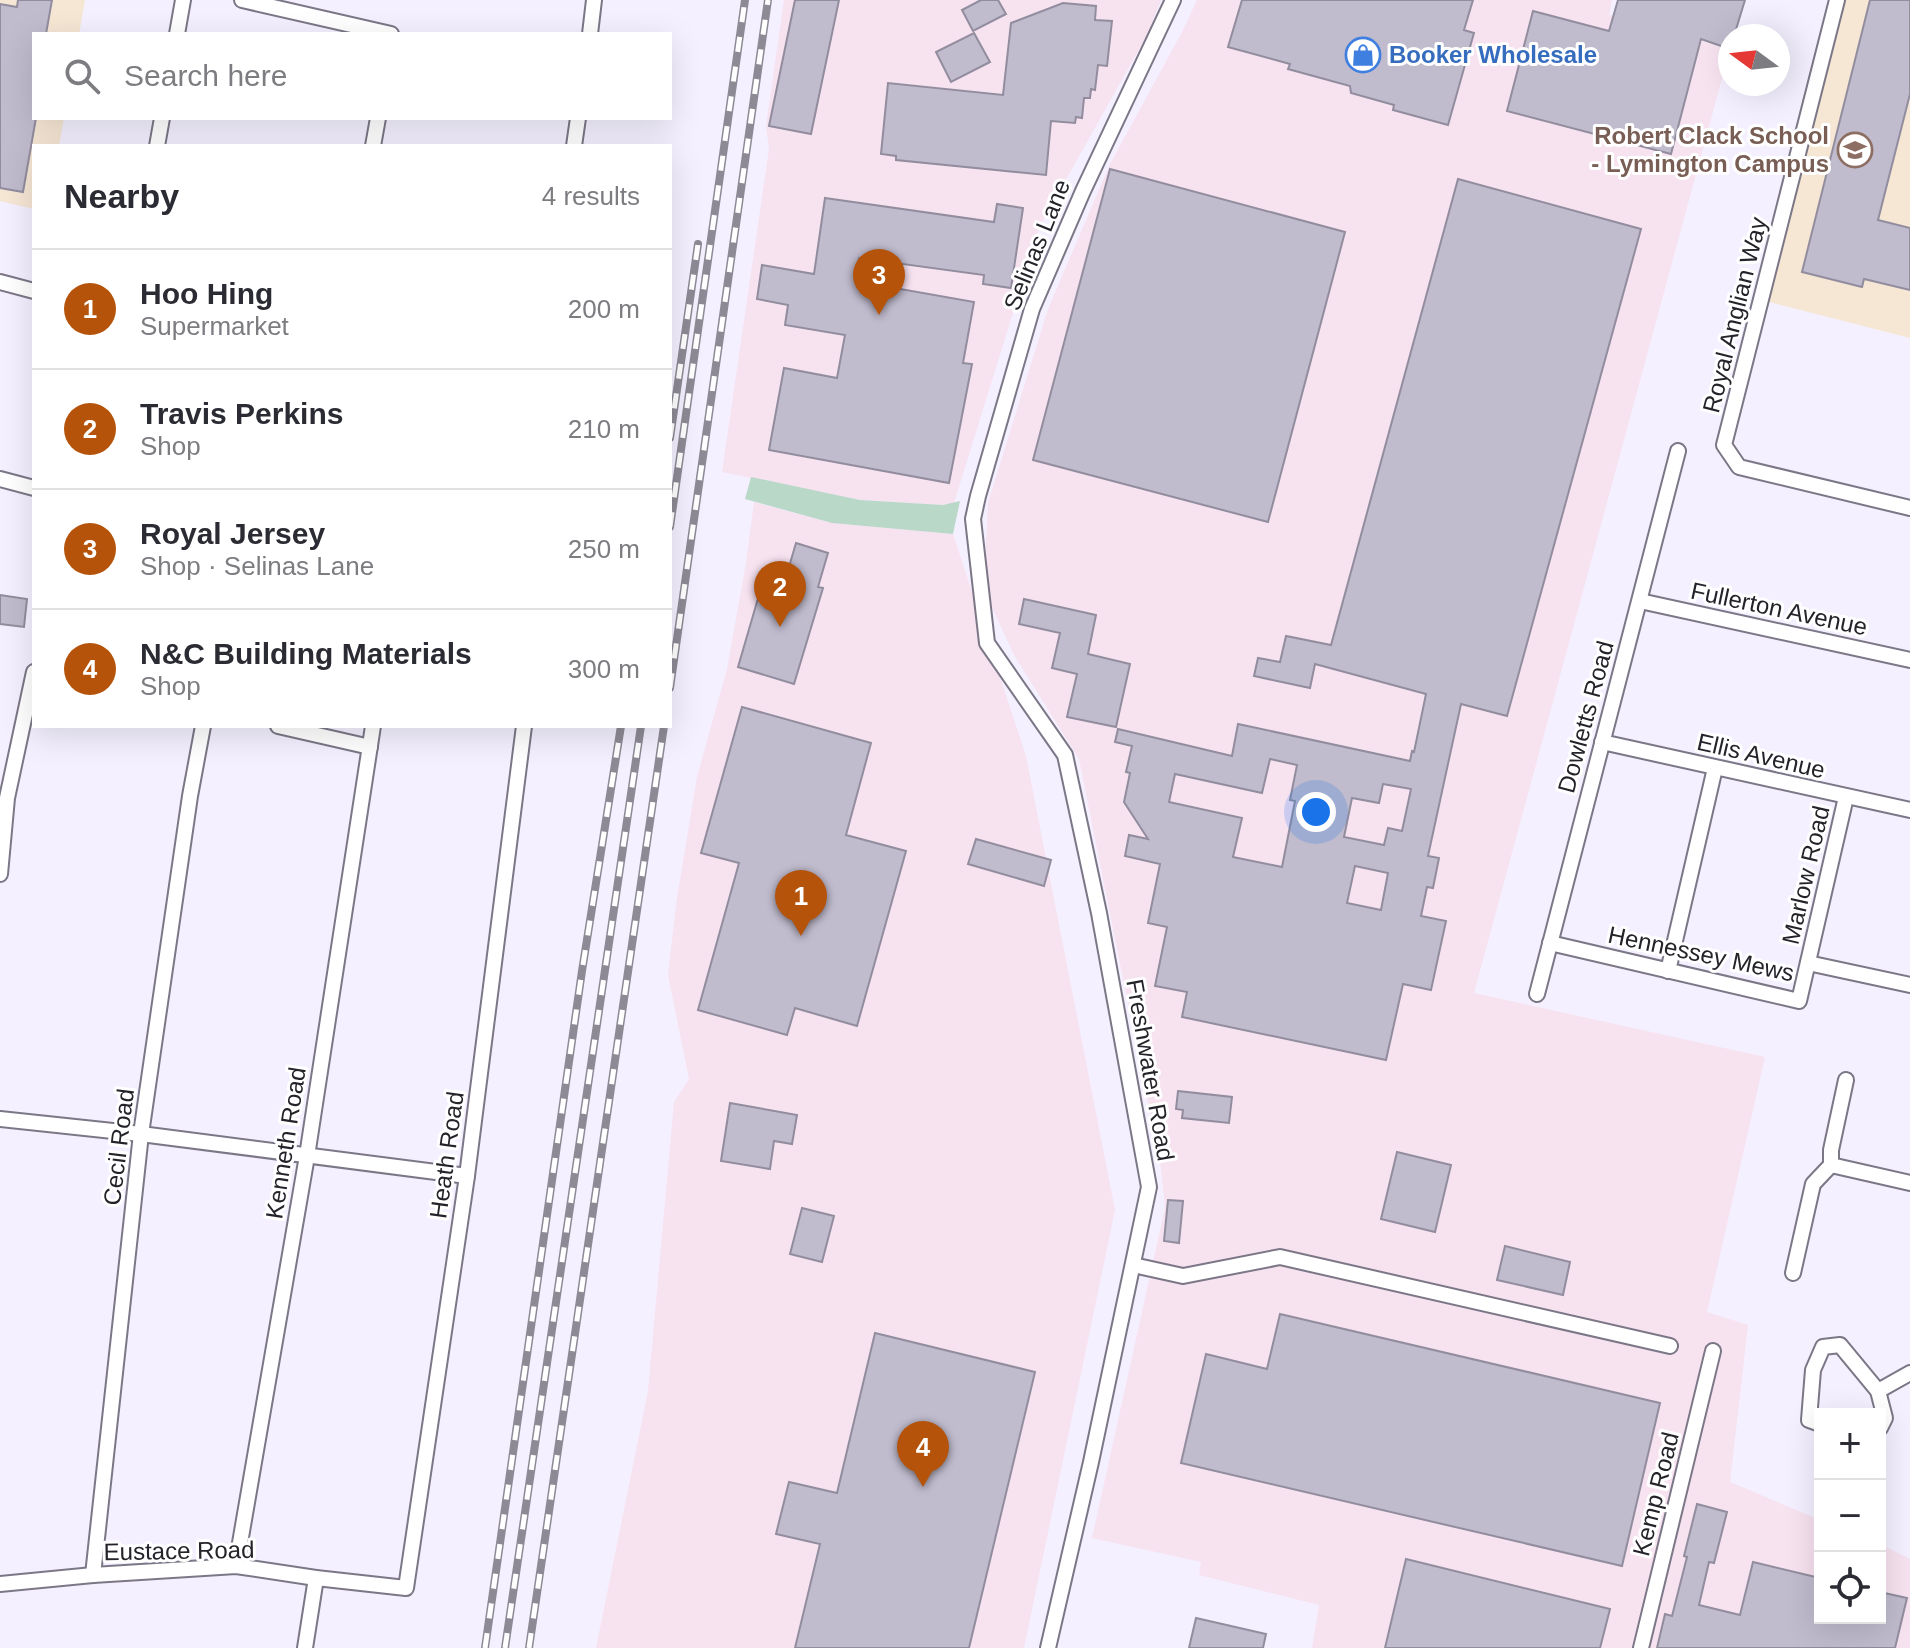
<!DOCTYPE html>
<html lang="en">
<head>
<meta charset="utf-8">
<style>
  body { margin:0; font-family:Helvetica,sans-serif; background:#f2f2f3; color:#2b2b33 }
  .controls { position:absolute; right:24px; bottom:24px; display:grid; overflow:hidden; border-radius:0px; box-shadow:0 8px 32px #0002 }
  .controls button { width:72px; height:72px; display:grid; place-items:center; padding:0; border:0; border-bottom:2px solid #e1e1e2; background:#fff; color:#2b2b33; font:40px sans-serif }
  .compass { position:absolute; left:1718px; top:24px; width:72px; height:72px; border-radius:50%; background:#fff; box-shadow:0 8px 32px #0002; rotate:285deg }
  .you { position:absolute; left:1316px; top:812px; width:28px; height:28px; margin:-20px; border:6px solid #fff; border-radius:50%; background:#1a73e8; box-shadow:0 0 0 12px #1a73e833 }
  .badge { display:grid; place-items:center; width:52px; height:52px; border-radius:50%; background:#b45309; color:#fff; font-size:26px; font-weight:700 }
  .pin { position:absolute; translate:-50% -66px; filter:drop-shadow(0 2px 4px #0008) }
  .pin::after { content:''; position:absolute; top:42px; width:28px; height:24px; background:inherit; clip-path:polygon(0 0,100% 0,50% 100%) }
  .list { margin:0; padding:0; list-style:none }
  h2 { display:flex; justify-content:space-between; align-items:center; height:104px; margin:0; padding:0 32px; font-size:34px }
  h2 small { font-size:26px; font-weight:400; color:#7c7c81 }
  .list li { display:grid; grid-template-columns:52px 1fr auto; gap:24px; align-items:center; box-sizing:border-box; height:120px; padding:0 32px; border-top:2px solid #e1e1e2 }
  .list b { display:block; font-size:30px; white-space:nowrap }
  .list p { margin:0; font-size:26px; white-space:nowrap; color:#7c7c81 }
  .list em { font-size:26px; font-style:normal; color:#7c7c81 }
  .icon { flex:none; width:44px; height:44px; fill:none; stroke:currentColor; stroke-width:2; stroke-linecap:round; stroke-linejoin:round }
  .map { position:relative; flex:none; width:1910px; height:1648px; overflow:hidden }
  .search { position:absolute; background:#fff; box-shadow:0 8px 32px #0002; left:32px; top:32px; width:640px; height:88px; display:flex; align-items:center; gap:20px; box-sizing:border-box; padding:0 28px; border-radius:0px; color:#7c7c81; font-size:30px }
  .panel { position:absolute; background:#fff; box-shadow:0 8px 32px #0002; left:32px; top:144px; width:640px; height:584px; border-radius:0px }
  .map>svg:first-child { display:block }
  .industrial { fill:#f7e2f0 }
  .education { fill:#f6e6d4 }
  .green { fill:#b9d8c7 }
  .building { fill:#c0bbcd; stroke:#928d9e; stroke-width:2; fill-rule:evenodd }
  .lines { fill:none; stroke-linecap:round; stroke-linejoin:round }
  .minor-casing { stroke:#7c7787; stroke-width:18 }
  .minor { stroke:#fff; stroke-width:14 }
  .rail-casing { stroke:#8d8a95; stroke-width:8 }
  .rail { stroke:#fff; stroke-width:5; stroke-dasharray:15; stroke-linecap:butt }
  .labels { text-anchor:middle; stroke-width:6; stroke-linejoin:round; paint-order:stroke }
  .shop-label { font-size:24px; font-weight:bold; fill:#366cbe; stroke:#fff; text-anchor:start }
  .education-label { font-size:24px; font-weight:bold; fill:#785e54; stroke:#fff; text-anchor:end }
  .street-label { font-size:24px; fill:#25232a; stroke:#fff }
</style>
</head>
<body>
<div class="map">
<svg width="1910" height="1648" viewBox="0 0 1910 1648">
  <rect width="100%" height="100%" fill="#f4f0ff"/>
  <g class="industrial">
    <path d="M784,0H1161L1147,35L1040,226L954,503L943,505L860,500L722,472L769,149L766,126Z"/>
    <path d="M1197,0H1612L1609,15L1730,49L1474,993L1765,1057L1707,1312L1748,1325L1730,1482L1820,1520V1618H1880V1544L1910,1559V1648H1312L1319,1605L1199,1575L1201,1562L1092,1538L1165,1208L1161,1168L1079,759L1014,655L986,594L985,567L988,503L1048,309L1110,164L1181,34Z"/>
    <path d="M754,502L832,523L953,534L1026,756L1115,1210L1024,1648H596L648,1391L674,1102L689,1079L668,975L676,904L697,777L727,669L746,563Z"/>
  </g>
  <g class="education">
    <path d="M0,0H85L79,34H34V118H64L59,146H34V209L0,201Z"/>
    <path d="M1837,0H1910V338L1761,300Z"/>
  </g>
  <path class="green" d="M751,477L860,500L943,505L960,501L953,534L832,523L745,499Z"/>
  <g class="building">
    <path d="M18,0H52L46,34H34V118H36L23,192L0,188V4L17,7Z"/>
    <path d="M795,0H839L811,134L769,126Z"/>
    <path d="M981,0H998L1006,14L973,31L962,10Z"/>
    <path d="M1242,0H1473L1464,30L1474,33L1448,125L1393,110L1394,105L1351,93L1350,86L1288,69L1290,64L1228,47Z"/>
    <path d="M1618,0H1745L1734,36H1730V49L1701,39L1671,154L1507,111L1533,11L1609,31Z"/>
    <path d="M1870,0H1910V94L1878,220L1910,228V290L1864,279L1862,287L1802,272Z"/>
    <path d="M1063,3L1096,6L1095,20L1112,21L1107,66L1098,65L1095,90L1091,89L1090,98H1084L1082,118L1076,117L1075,123L1051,121L1046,175L896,160V156L881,154L888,83L1003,95L1011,23Z"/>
    <path d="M974,33L990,62L951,82L936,52Z"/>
    <path d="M1110,169L1345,232L1268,522L1033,460Z"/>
    <path d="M1458,179L1641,229L1507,716L1461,704L1428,856L1439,858L1433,888L1427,887L1421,916L1446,921L1431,990L1403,984L1386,1060L1182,1017L1187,992L1155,986L1167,927L1148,923L1160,864L1125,856L1129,835L1148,839L1124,802L1130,773L1126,772L1132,746L1115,742L1118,729L1232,756L1238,724L1410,761L1412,751L1414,752L1426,694L1315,664L1310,688L1254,676L1258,658L1280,662L1286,636L1331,645ZM1270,759L1297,765L1290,800L1295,801L1282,867L1233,857L1242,818L1169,802L1175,774L1262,793ZM1383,784L1411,789L1402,831L1388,828L1384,845L1344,837L1352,798L1379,803ZM1355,866L1388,873L1381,910L1347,903Z"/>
    <path d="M825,198L994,222L997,204L1023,208L1011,288L983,284L984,275L859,258L855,281L974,302L963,363L972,364L949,483L769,450L784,368L837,378L845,335L785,325L788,305L757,299L762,265L814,274Z"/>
    <path d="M796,543L828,553L818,587L823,588L794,684L738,667L766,571L786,577Z"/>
    <path d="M0,595L27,599L24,627L0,624Z"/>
    <path d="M1024,599L1096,615L1088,654L1130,664L1116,727L1067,717L1077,674L1052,668L1060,633L1019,624Z"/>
    <path d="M742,707L871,743L846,835L906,851L857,1026L795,1008L787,1035L698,1010L739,863L701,853Z"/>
    <path d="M976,839L1051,860L1044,886L968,864Z"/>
    <path d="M1178,1091L1232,1097L1229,1123L1182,1118L1183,1110L1176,1109Z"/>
    <path d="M730,1103L797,1115L792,1144L774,1141L770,1169L721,1161Z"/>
    <path d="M1397,1152L1451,1165L1435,1232L1381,1219Z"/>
    <path d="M1168,1200L1183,1201L1179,1243L1164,1241Z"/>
    <path d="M802,1208L834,1216L822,1262L790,1254Z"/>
    <path d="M1505,1246L1570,1262L1563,1295L1497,1280Z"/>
    <path d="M1280,1314L1660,1403L1622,1566L1181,1463L1206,1354L1267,1369Z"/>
    <path d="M875,1333L1035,1372L969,1648H795L820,1544L776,1534L789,1482L837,1493Z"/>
    <path d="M1697,1504L1727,1512L1714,1563L1709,1562L1699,1605L1740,1615L1753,1562L1820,1578V1618H1880V1592L1907,1598L1895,1648H1657L1665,1614L1672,1616L1687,1557L1684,1556Z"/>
    <path d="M1406,1559L1610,1609L1600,1648H1385Z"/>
    <path d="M1196,1618L1266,1634L1263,1648H1189Z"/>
  </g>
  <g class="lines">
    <g class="minor-casing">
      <g id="minor">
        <path d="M242,0L391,34"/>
        <path d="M1837,0L1724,445L1739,467L1910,508"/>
        <path d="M177,34L183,0"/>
        <path d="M590,34L594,0"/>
        <path d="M157,146L162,118"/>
        <path d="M373,146L378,118"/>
        <path d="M574,146L578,118"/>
        <path d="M0,282L34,291"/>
        <path d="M0,479L34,488"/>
        <path d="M1640,601L1910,660"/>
        <path d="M278,726L370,747"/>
        <path d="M1602,742L1910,810"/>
        <path d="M0,874L7,798L34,672"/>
        <path d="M1550,943L1799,1001L1846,797"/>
        <path d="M1808,963L1910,985"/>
        <path d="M1668,971L1715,768"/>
        <path d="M1537,994L1678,451"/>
        <path d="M0,1119L141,1134L467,1176"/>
        <path d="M1831,1165L1910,1183"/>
        <path d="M1133,1265L1183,1276L1280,1257L1670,1346"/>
        <path d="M1793,1273L1813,1184L1831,1165V1150L1846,1080"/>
        <path d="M1878,1391L1910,1373"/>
        <path d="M1820,1424L1809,1420L1813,1370L1823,1347L1840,1345L1878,1391L1885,1418L1880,1428"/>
        <path d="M236,1566L307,1156L373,726"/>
        <path d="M93,1575L141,1134L190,796L203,726"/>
        <path d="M0,1584L93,1575L236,1566L316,1578L406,1588L467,1176L524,726"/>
        <path d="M305,1648L316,1578"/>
        <path d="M1048,1648L1091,1462L1149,1187L1099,913L1065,755L987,643L973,519L978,496L1032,309L1083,191L1173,0"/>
        <path d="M1641,1648L1713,1351"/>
      </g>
    </g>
    <use href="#minor" class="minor"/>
    <g class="rail-casing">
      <g id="rail">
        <path d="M670,438L698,244"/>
        <path d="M670,527L745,0"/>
        <path d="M670,688L768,0"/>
        <path d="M485,1648L582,971L621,726"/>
        <path d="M505,1648L641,726"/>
        <path d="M529,1648L664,726"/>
      </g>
    </g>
    <use href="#rail" class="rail"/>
  </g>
  <defs>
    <g id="shop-ring" transform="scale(1.8)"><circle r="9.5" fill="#fff" stroke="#3f7fe0" stroke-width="1.5"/><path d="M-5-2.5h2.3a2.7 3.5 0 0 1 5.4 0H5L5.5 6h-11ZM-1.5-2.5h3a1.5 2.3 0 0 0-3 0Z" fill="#3f7fe0"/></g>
    <g id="school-ring" transform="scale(1.8)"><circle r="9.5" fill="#fff" stroke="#8d6e63" stroke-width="1.5"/><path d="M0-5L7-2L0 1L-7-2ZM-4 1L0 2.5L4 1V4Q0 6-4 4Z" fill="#8d6e63"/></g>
  </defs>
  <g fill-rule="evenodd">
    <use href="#shop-ring" x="1363" y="55"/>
    <use href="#school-ring" x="1855" y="150"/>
  </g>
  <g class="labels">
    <g class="shop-label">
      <text x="1389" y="63">Booker Wholesale</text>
    </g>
    <g class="education-label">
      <text x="1829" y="144">Robert Clack School<tspan x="1829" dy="28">- Lymington Campus</tspan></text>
    </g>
    <g class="street-label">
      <text transform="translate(1037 245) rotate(-68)" y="8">Selinas Lane</text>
      <text transform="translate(1735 315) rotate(-76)" y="8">Royal Anglian Way</text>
      <text transform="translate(1779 609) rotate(12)" y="8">Fullerton Avenue</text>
      <text transform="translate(1586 717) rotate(-75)" y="8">Dowletts Road</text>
      <text transform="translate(1761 756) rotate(13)" y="8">Ellis Avenue</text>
      <text transform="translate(1806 875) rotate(-77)" y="8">Marlow Road</text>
      <text transform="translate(1701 954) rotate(12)" y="8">Hennessey Mews</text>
      <text transform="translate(1150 1070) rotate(80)" y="8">Freshwater Road</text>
      <text transform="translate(286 1143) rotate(-81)" y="8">Kenneth Road</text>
      <text transform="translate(119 1147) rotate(-83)" y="8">Cecil Road</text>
      <text transform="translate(447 1155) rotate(-82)" y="8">Heath Road</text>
      <text transform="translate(1656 1494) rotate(-76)" y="8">Kemp Road</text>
      <text transform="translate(179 1551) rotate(-1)" y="8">Eustace Road</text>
    </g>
  </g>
</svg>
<div class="controls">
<button>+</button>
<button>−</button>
<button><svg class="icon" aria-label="locate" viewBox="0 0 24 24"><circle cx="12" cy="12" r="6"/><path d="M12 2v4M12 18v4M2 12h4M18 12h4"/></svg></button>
</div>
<svg class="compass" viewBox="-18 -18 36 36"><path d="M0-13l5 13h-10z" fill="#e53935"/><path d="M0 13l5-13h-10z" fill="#7c7c81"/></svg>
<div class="you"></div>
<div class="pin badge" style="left:801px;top:936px">1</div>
<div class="pin badge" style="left:780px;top:627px">2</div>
<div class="pin badge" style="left:879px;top:315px">3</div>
<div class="pin badge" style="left:923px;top:1487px">4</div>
<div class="search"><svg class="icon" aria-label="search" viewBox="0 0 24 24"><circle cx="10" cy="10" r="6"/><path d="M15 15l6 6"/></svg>Search here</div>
<section class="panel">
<h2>Nearby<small>4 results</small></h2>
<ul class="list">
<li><span class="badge">1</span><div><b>Hoo Hing</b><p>Supermarket</p></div><em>200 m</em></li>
<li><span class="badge">2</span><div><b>Travis Perkins</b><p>Shop</p></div><em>210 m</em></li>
<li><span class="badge">3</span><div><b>Royal Jersey</b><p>Shop · Selinas Lane</p></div><em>250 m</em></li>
<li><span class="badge">4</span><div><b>N&amp;C Building Materials</b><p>Shop</p></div><em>300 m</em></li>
</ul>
</section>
</div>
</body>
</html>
